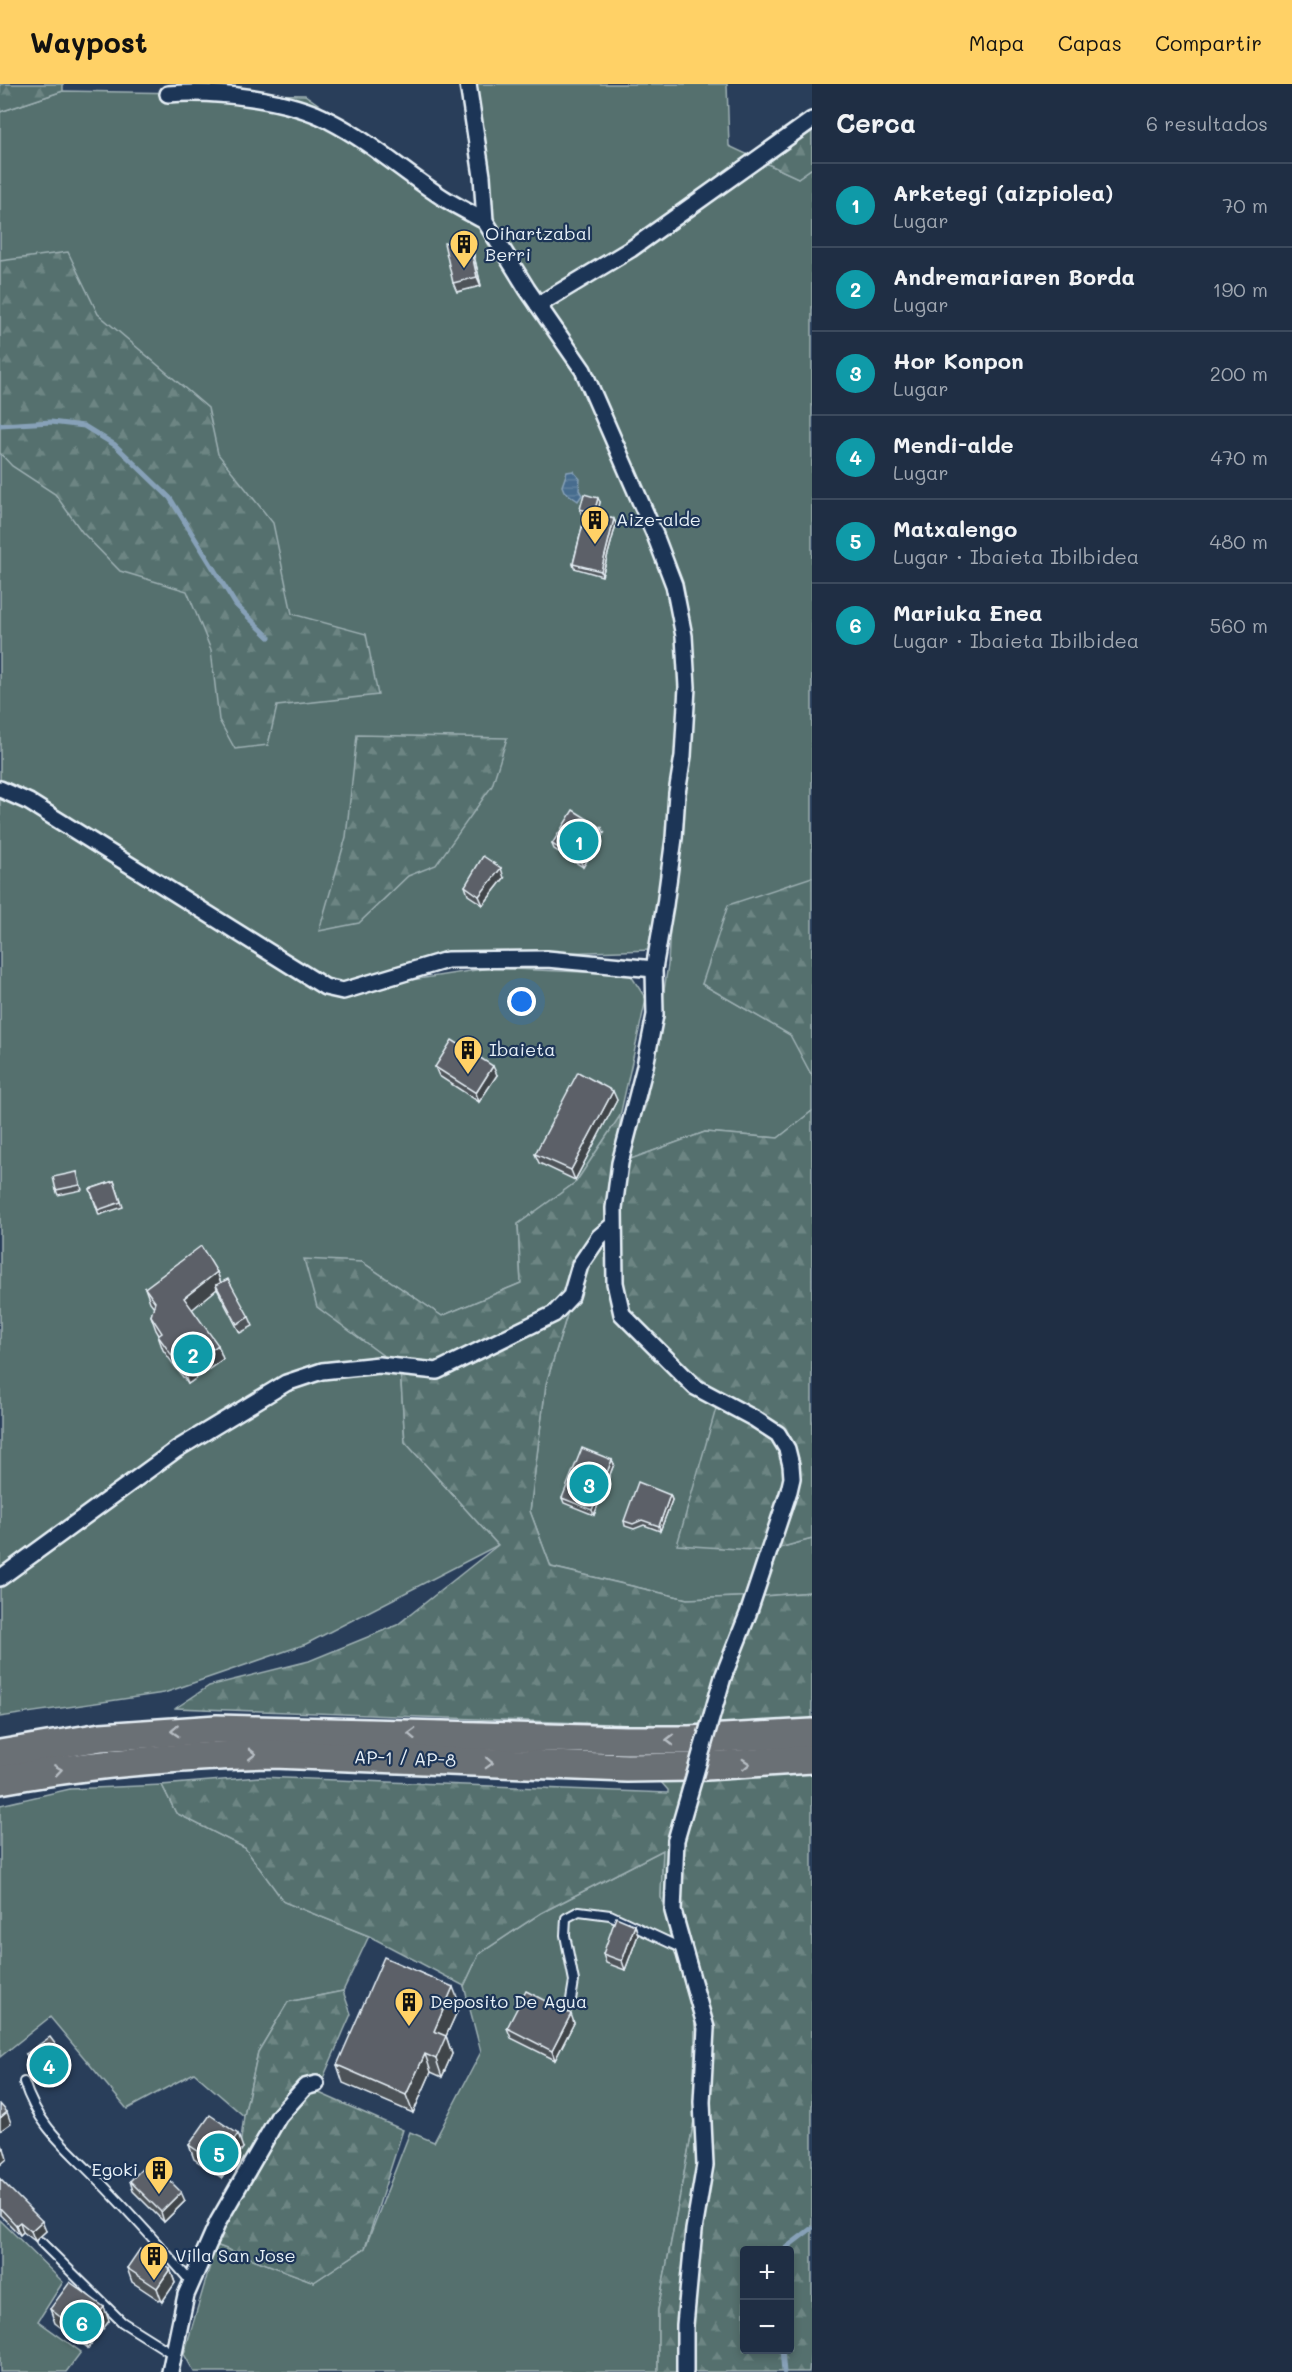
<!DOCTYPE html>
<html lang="es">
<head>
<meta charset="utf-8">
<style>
  body { margin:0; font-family:Mali,sans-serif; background:#27364b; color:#f1f3f6 }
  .controls { position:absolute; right:18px; bottom:18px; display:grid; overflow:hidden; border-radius:6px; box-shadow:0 3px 9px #0003 }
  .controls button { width:54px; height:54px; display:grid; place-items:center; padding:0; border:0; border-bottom:2px solid #3c4a5d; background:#1f2e44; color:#f1f3f6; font:30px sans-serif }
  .you { position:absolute; left:522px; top:918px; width:21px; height:21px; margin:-15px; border:4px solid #fff; border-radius:50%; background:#1a73e8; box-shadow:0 0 0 9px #1a73e833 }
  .badge { display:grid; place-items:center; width:39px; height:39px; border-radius:50%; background:#ffd166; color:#fff; font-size:20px; font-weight:700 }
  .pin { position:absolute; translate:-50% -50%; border:3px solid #fff; box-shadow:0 2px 6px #0006 }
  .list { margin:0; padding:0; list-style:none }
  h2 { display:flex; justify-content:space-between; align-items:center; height:78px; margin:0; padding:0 24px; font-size:26px }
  h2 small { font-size:20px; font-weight:400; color:#a1a8b2 }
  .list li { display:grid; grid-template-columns:39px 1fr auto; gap:18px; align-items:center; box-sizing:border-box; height:84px; padding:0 24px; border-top:2px solid #3c4a5d }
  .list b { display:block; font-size:22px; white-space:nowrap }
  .list p { margin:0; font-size:20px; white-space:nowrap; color:#a1a8b2 }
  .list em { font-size:20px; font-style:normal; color:#a1a8b2 }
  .map { position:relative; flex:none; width:812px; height:2288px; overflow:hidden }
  header { display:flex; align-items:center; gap:36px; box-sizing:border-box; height:84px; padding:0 30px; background:#ffd166; color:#111 }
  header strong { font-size:28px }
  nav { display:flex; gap:33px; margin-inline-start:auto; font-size:21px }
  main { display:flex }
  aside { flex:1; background:#1f2e44 }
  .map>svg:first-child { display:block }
  .grass { fill:#54706e; stroke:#9eb0b3; stroke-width:1.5 }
  .forest { fill:url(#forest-firs); stroke:#9eb0b3; stroke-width:1.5; fill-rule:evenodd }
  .water { fill:url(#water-rules); stroke:#87a1b8; stroke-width:1.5 }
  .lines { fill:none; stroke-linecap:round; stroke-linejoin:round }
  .stream { stroke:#87a1b8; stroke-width:5 }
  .service-casing { stroke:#e8f1f8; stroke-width:12 }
  .minor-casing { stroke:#e8f1f8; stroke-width:20 }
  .motorway-casing { stroke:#e8f1f8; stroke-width:32 }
  .service { stroke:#1d3557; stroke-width:8 }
  .minor { stroke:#1d3557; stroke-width:15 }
  .motorway { stroke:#6b6f74; stroke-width:27 }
  .minor-bridge-casing { stroke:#e8f1f8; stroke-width:20; stroke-linecap:butt }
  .minor-bridge { stroke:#1d3557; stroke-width:15 }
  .wall { fill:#4e5359; stroke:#e8f1f8; stroke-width:1.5 }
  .shaded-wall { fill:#404448; stroke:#e8f1f8; stroke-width:1.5 }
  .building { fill:#5b6167; stroke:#e8f1f8; stroke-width:1.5 }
  .oneway { stroke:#b6bdc3 }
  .labels { text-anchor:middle; stroke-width:4.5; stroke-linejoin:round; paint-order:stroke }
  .poi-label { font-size:18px; fill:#e8f1f8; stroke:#1d3557; text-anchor:start }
  .street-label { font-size:18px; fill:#e8f1f8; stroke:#1d3557 }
</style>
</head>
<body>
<header>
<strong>Waypost</strong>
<nav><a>Mapa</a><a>Capas</a><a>Compartir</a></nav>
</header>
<main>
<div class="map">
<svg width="812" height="2288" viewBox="0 0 812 2288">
  <defs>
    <pattern id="forest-firs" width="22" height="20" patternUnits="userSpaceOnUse" patternTransform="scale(1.5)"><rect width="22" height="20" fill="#54706e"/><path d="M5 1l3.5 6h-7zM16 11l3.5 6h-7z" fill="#6d8583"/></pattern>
    <pattern id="water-rules" width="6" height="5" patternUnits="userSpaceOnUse" patternTransform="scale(1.5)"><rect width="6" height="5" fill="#466c8e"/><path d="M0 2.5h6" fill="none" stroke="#61819f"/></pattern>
  </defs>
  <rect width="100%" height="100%" fill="#293e5a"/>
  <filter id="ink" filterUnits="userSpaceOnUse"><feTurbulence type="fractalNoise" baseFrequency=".0167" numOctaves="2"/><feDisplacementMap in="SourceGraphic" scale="12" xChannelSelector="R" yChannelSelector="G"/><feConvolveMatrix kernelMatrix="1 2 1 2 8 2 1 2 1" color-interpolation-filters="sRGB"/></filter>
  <g filter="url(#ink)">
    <g class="grass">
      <path d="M465,0H727L729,62L798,94L812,84V794L702,900L791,951L812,992V1027L778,1054L705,1048L620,1079L646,1021L668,881L676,717L652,866L494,871L347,906L489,884L630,890L646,915L620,1032L576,1098L518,1140L521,1199L442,1232L362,1178L400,1284L405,1358L498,1461L306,1560L164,1609L0,1633V28L63,7L305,11L485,137Z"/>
      <path d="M611,1146L722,1310L768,1467L812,1455V1508L764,1512L687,1515L551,1483L530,1427L546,1300L583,1178Z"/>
      <path d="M162,1701L176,1729L245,1764L284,1818L369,1852L343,1907L288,1918L258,1968L244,2032L194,1989L127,2025L50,1933L0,1973V1721L70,1705Z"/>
      <path d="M663,1766L661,1813L695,1935L694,2037L658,2226V2288H194L184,2270L216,2161L314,2198L365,2164L410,2048L434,2058L481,1968L464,1902L479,1870L541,1829Z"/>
      <path d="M0,2136L63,2198L38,2237L81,2268L66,2288H0Z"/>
    </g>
    <g class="forest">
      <path d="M0,0H63V7L0,28Z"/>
      <path d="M812,36V84L798,94L757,75Z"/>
      <path d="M68,168L98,230L208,324L218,370L273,439L292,530L366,550L378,611L277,622L268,661L235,665L219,636L211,566L187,507L120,487L82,448L55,410L12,382L0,369V177Z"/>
      <path d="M357,651L507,654L492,702L436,781L408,792L359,839L319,847L346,753Z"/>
      <path d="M812,793V992L790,951L702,900L728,821Z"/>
      <path d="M812,1027V1455L768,1467L677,1461L717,1321L722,1310L633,1243L615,1199L611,1147L583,1178L546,1300L530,1427L551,1483L687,1515L764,1512L812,1508V2255L809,2288H658V2226L694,2037L695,1935L661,1813L663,1766L541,1829L479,1870L464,1902L369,1852L284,1818L245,1764L176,1729L162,1701L259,1693L668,1709V1706L610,1640L176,1624L209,1602L309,1577L397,1541L498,1461L405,1358L400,1284L317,1223L304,1175L362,1178L442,1232L521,1199L518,1140L576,1098L620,1032V1079L705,1048L778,1054ZM744,2166H790V2266H744Z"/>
      <path d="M343,1907L351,1930L317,2008L403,2046L365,2164L314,2198L216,2161L237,2086L244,2032L258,1968L288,1918Z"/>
    </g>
    <path class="water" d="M573,387L580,395L579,406L582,411L578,417L564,407L562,402L567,388Z"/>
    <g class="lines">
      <g class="stream">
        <path d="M0,341L51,338L84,342L115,361L170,414L236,521L269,553"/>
        <path d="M783,2166L812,2144"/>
        <path d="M782,2266L784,2288"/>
      </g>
      <g class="service-casing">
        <g id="service">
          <path d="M570,1922L574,1897L565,1851L566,1834L579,1827L610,1831L683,1865"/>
          <path d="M24,1998C39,2045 69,2065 101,2099C132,2131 162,2164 191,2198"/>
          <path d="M41,2158L122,2238L173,2270"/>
        </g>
      </g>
      <g class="minor-casing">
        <g id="minor">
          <path d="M468,0L482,92L485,137L527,205L583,286L655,451L674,501L684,552L687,603L683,672L677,709L674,754L665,821L654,885L655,931L645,982L620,1079L614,1124L615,1199L622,1230L695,1303L755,1335L778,1350L787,1365L791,1381L792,1394L789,1407L748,1530L723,1593"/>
          <path d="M168,10C214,6 290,15 330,37C371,58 406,90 445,115C458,123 472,130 485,137"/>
          <path d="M538,221L631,165L812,36"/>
          <path d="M0,705L29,718L325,903L343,907L447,876L547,875L654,885"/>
          <path d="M0,1494L177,1365L286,1299L322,1287L379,1281L437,1287L554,1230L571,1212L580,1181L599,1153L613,1141"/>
          <path d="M676,1756L673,1827L706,1944L702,2018L705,2081L694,2146L685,2241V2288"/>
          <path d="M170,2288L186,2211L218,2138L279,2032L305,2003L316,2000"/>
        </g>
      </g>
      <g class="motorway-casing">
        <g id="motorway">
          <path d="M0,1670L101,1653L217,1645L626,1656H689L812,1649"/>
          <path d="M0,1696C93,1679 180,1672 274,1670L627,1684L691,1683L812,1675"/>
        </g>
      </g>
      <use href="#service" class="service"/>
      <use href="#minor" class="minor"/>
      <use href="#motorway" class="motorway"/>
      <g class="minor-bridge-casing">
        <path id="minor-bridge" d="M676,1756L723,1593"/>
      </g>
      <use href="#minor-bridge" class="minor-bridge"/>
    </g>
    <g class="wall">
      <path d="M468,153L472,163L481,202L457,208L453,199Z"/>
      <path d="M600,418L597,431L614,435L616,440L602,492L574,484L573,480L585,431L581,429L580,425Z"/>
      <path d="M604,749L583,783L554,765L552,760Z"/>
      <path d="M504,794L483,821L468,811L465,802Z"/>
      <path d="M435,983L497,991L479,1018L439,992Z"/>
      <path d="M617,1016L575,1096L539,1079L535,1070Z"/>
      <path d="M77,1088L82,1106L58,1111L56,1106Z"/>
      <path d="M114,1097L123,1123L99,1131L90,1105Z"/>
      <path d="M217,1188L221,1199L249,1233L253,1242L240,1249L220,1211L217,1205L192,1225L223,1275L188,1300L163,1266L158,1252L159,1251L156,1246L151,1232L154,1223L150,1218L145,1204Z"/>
      <path d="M612,1376L614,1380L594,1431L564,1419L562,1414Z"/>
      <path d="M670,1411L672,1416L660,1447L644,1441L634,1445L625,1442L624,1437Z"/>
      <path d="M635,1841L638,1851L625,1886L606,1879L603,1870Z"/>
      <path d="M460,1921L446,1952L452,1970L442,1993L431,1988L413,2029L343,1999L337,1981Z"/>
      <path d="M574,1939L555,1976L511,1954L507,1944Z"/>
      <path d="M26,1970L68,1983L45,2000L30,1979Z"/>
      <path d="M189,2061L243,2064L222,2094L194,2075Z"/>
      <path d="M0,2095L46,2147L35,2157L23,2148L20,2151L0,2131Z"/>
      <path d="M130,2097L185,2117L164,2138L133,2107Z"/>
      <path d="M127,2184L170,2185L175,2199L162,2218L132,2198Z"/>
      <path d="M104,2223L109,2237L88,2264L55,2239L50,2225Z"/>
    </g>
    <g class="shaded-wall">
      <path d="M468,153L472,163L481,202L477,193Z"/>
      <path d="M598,414L600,418L596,434L594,429Z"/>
      <path d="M614,435L616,440L602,492L601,487Z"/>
      <path d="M602,744L604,749L583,783L581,778Z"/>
      <path d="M501,784L504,794L483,821L479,812Z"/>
      <path d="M493,982L497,991L479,1018L476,1009Z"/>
      <path d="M613,1007L617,1016L575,1096L571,1086Z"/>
      <path d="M217,1188L222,1202L216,1201L217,1205L189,1228L184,1214Z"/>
      <path d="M218,1261L223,1275L188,1300L183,1287Z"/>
      <path d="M612,1376L614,1380L594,1431L592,1426Z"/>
      <path d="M670,1411L672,1416L660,1447L659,1442Z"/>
      <path d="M635,1841L638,1851L625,1886L622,1877Z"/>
      <path d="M453,1903L460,1921L446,1952L452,1970L442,1993L436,1975L434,1947Z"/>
      <path d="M571,1930L574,1939L555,1976L552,1967Z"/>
      <path d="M425,1970L431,1988L413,2029L406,2011Z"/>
      <path d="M65,1973L68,1983L45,2000L42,1990Z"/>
      <path d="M7,2028L11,2039L0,2047V2034Z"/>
      <path d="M238,2050L243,2064L222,2094L217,2080Z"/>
      <path d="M4,2064L7,2075L0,2081V2067Z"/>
      <path d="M181,2108L185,2117L164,2138L161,2128Z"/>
      <path d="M42,2137L46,2147L35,2157L31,2147Z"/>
      <path d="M20,2138L23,2148L20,2151L16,2141Z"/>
      <path d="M170,2185L175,2199L162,2218L157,2204Z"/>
      <path d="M104,2223L109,2237L88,2264L83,2250Z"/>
    </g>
    <g class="building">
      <path d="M468,153L477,193L453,199L444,159Z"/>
      <path d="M584,410L598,414L594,429L580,425Z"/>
      <path d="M586,428L614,435L601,487L573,480Z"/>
      <path d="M573,726L602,744L581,778L552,760Z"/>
      <path d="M483,772L501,784L479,812L465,802Z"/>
      <path d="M452,956L493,982L476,1009L435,983Z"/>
      <path d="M578,988L613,1007L571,1086L535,1070Z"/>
      <path d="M77,1088L80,1101L56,1106L53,1093Z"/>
      <path d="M114,1097L121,1118L98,1126L90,1105Z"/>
      <path d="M201,1162L217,1188L184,1214L218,1261L183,1287L158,1252L162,1249L151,1232L155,1218L145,1204Z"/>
      <path d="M228,1195L249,1233L237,1240L216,1201Z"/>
      <path d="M582,1364L612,1376L592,1426L562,1414Z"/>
      <path d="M638,1398L670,1411L659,1442L642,1436L633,1440L624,1437Z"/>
      <path d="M616,1833L635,1841L622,1877L603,1870Z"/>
      <path d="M384,1873L453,1903L434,1947L446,1952L436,1975L425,1970L406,2011L337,1981Z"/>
      <path d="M526,1907L571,1930L552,1967L507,1944Z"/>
      <path d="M50,1953L65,1973L42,1990L26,1970Z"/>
      <path d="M0,2020L7,2028L0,2034Z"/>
      <path d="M210,2031L238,2050L217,2080L189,2061Z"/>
      <path d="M0,2060L4,2064L0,2067Z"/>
      <path d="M150,2077L181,2108L161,2128L130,2097Z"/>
      <path d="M0,2095L42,2137L31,2147L20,2138L16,2141L0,2124Z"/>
      <path d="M140,2165L170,2185L157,2204L127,2184Z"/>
      <path d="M70,2198L104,2223L83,2250L50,2225Z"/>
    </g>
    <defs><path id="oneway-chevron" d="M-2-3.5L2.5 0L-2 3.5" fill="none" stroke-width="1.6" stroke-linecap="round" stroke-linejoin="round" transform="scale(1.5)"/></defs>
    <g class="oneway">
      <use href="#oneway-chevron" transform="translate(175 1647) rotate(177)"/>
      <use href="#oneway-chevron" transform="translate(412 1650) rotate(-178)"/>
      <use href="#oneway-chevron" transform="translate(670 1656) rotate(180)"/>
      <use href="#oneway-chevron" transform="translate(252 1670) rotate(-1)"/>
      <use href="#oneway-chevron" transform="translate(489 1679) rotate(2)"/>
      <use href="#oneway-chevron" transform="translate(746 1680) rotate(-3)"/>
      <use href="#oneway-chevron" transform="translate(58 1686) rotate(-8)"/>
    </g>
  </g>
  <defs>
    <g id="building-pin" transform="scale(1.5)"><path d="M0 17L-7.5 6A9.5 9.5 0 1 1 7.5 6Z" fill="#ffd166" stroke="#1d3557"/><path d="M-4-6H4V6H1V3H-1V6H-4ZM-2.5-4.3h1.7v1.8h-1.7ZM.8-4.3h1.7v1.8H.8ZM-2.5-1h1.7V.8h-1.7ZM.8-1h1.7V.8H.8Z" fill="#111"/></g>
  </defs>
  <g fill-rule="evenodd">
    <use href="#building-pin" x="464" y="160"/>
    <use href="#building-pin" x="595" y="436"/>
    <use href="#building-pin" x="468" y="966"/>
    <use href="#building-pin" x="409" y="1918"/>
    <use href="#building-pin" x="159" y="2086"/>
    <use href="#building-pin" x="154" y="2172"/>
  </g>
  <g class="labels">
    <g class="poi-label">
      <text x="485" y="156">Oihartzabal<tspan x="485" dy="21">Berri</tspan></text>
      <text x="616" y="442">Aize-alde</text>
      <text x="489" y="972">Ibaieta</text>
      <text x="430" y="1924">Deposito De Agua</text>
      <text x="138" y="2092" text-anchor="end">Egoki</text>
      <text x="175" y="2178">Villa San Jose</text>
    </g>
    <g class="street-label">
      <text transform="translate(405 1675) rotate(2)" y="6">AP-1 / AP-8</text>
    </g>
  </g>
</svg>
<div class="controls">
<button>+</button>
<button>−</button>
</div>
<div class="you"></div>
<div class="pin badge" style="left:579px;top:757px;background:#0f9aa8">1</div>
<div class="pin badge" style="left:193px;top:1270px;background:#0f9aa8">2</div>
<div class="pin badge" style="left:589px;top:1400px;background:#0f9aa8">3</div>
<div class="pin badge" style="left:49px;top:1981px;background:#0f9aa8">4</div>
<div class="pin badge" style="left:219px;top:2069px;background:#0f9aa8">5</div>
<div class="pin badge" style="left:82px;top:2238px;background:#0f9aa8">6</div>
</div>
<aside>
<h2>Cerca<small>6 resultados</small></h2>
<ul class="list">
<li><span class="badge" style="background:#0f9aa8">1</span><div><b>Arketegi (aizpiolea)</b><p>Lugar</p></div><em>70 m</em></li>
<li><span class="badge" style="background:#0f9aa8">2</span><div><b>Andremariaren Borda</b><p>Lugar</p></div><em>190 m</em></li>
<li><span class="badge" style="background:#0f9aa8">3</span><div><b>Hor Konpon</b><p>Lugar</p></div><em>200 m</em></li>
<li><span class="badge" style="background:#0f9aa8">4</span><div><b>Mendi-alde</b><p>Lugar</p></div><em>470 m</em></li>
<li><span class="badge" style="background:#0f9aa8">5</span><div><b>Matxalengo</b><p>Lugar · Ibaieta Ibilbidea</p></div><em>480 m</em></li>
<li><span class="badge" style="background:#0f9aa8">6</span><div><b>Mariuka Enea</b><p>Lugar · Ibaieta Ibilbidea</p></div><em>560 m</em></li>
</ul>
</aside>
</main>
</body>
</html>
